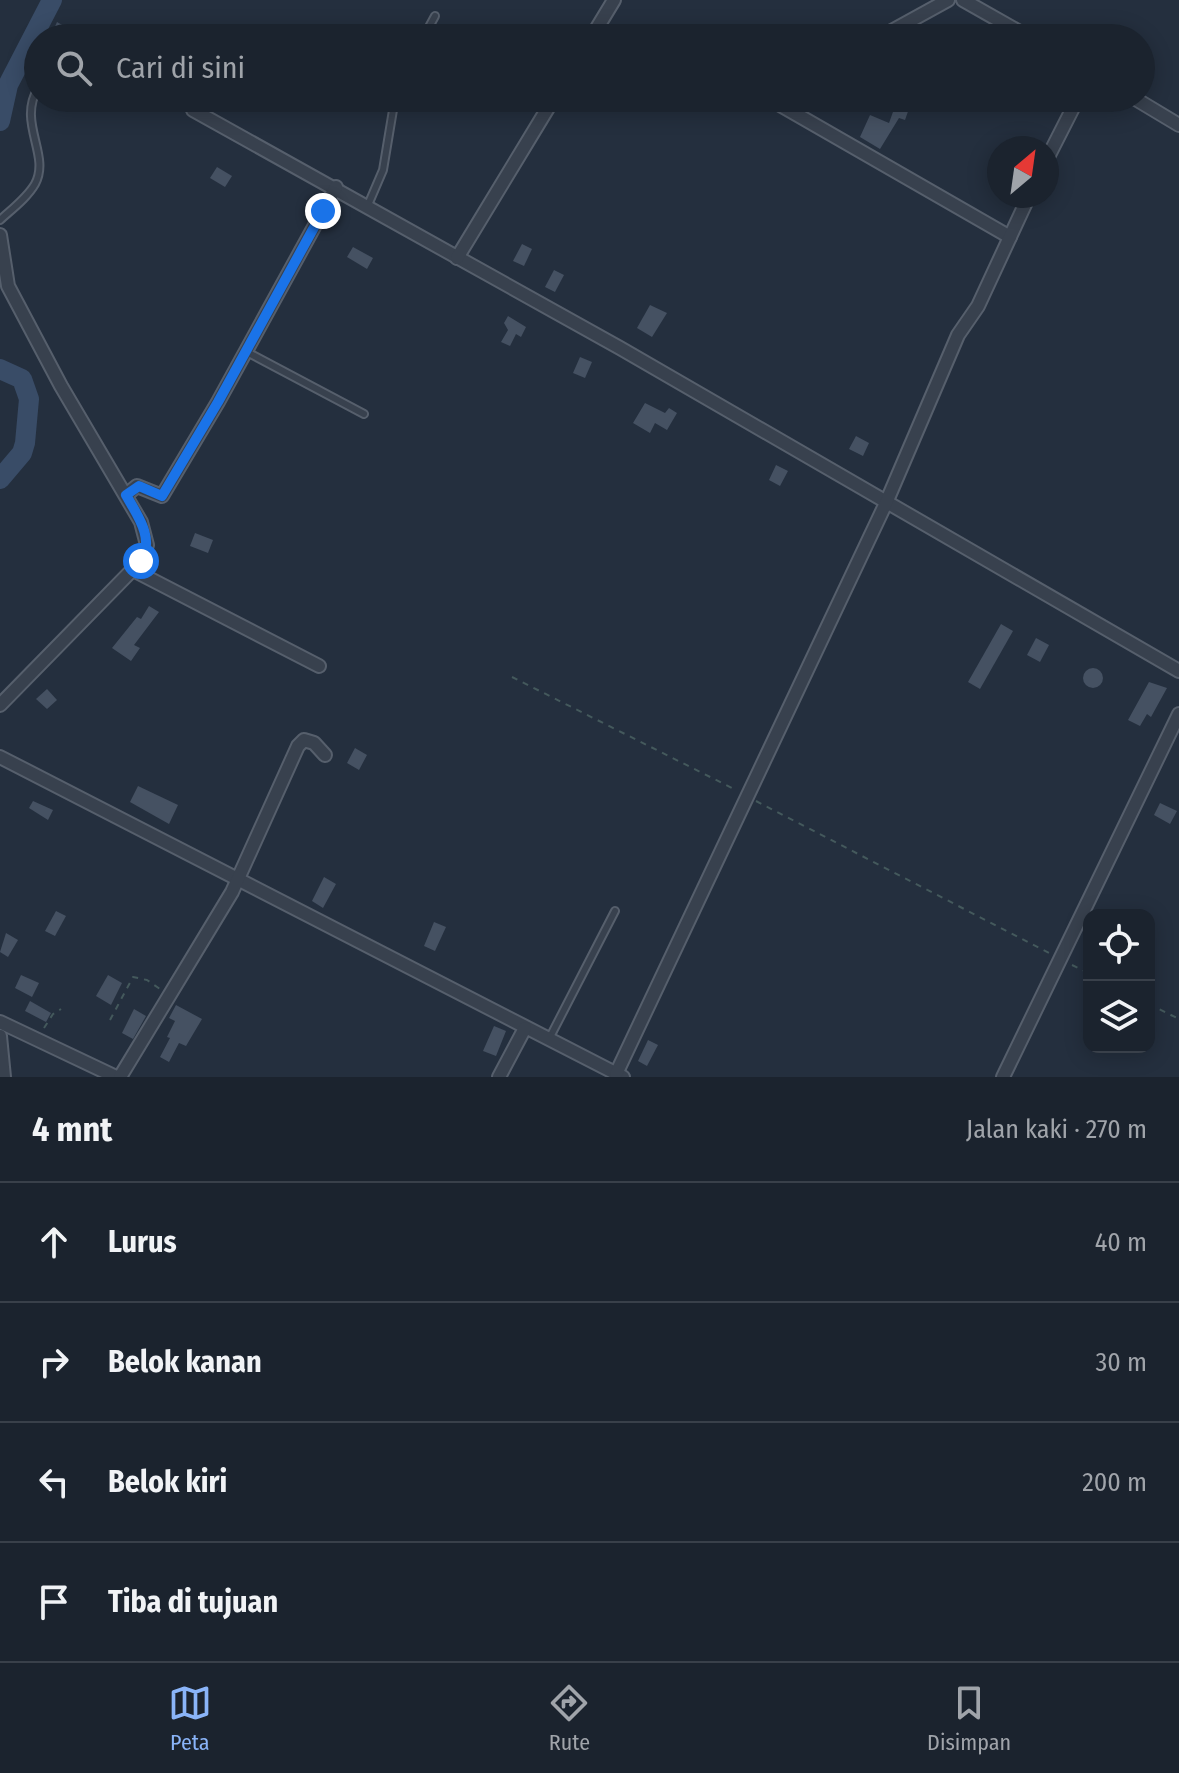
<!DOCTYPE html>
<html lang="id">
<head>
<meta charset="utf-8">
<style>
  body { margin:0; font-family:"Fira Sans Condensed",sans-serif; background:#282f3a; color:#f1f3f6 }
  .controls { position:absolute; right:24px; bottom:24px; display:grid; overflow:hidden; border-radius:16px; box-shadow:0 4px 20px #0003 }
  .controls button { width:72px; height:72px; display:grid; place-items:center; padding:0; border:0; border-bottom:2px solid #39404a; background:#1b232e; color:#f1f3f6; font:40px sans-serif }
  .compass { position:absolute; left:987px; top:136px; width:72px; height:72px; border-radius:50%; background:#1b232e; box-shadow:0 4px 20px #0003; rotate:29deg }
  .stop { position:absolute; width:24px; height:24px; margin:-18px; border:6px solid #1a73e8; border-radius:50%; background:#fff }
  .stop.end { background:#1a73e8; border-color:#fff; box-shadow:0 2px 8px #0008 }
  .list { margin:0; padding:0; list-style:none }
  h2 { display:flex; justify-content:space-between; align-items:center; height:104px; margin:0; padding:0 32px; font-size:34px }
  h2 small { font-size:26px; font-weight:400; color:#a0a4aa }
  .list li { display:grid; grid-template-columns:52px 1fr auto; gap:24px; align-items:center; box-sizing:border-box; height:120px; padding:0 32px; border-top:2px solid #39404a }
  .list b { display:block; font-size:30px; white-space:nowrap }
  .list em { font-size:26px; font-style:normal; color:#a0a4aa }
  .icon { flex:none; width:44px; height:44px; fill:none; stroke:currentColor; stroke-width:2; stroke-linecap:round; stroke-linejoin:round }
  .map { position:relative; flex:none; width:1179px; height:1077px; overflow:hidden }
  .search { position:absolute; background:#1b232e; box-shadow:0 4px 20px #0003; left:24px; right:24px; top:24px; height:88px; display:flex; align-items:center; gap:20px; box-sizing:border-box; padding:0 28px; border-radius:44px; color:#a0a4aa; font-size:30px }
  .sheet { height:584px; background:#1b232e }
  nav { display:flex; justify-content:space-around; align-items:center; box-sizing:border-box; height:112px; border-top:2px solid #39404a; background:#1b232e; font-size:22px; color:#a0a4aa }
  nav a { display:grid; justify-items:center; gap:4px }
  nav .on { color:#8ab4f8 }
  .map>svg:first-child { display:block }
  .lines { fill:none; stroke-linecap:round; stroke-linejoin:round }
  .river { stroke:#394c67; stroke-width:20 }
  .building { fill:#455162 }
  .lane-casing { stroke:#565f6c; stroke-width:10 }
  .street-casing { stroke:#565f6c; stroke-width:16 }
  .path { stroke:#44595c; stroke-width:2; stroke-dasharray:6 6; stroke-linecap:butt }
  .lane { stroke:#38414e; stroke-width:6 }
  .street { stroke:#38414e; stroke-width:12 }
  .route { stroke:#1a73e8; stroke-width:10 }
</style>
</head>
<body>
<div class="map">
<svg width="1179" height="1077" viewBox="0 0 1179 1077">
  <rect width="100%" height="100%" fill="#242f3e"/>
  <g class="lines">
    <g class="river">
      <path d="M0,121L8,85L52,0"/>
      <path d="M0,369L22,379L29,399L25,443L22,453L0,479"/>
    </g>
  </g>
  <g class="building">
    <path d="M57,22L71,30L66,38H50Z"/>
    <path d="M898,98L912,100L905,120L899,118L880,149L860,137L870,115L889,123Z"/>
    <path d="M217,167L232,176L225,187L210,178Z"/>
    <path d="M522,244L532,249L524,266L513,261Z"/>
    <path d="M353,247L373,258L367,269L347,257Z"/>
    <path d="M554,270L564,275L555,292L545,287Z"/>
    <path d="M650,305L667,313L652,337L637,328Z"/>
    <path d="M508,316L526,327L521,337L516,334L510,346L501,342L508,330L504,323Z"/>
    <path d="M580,357L592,362L585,378L573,373Z"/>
    <path d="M645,403L665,413L669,408L677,413L667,430L655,423L650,433L633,423Z"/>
    <path d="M856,436L869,443L863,456L849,449Z"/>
    <path d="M776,465L788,471L780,486L769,480Z"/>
    <path d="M195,533L213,540L208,553L190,546Z"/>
    <path d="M149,606L159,612L134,645L140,648L131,661L112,648L137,617L141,619Z"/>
    <path d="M1001,624L1013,631L980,689L968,682Z"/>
    <path d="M1036,638L1049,645L1040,662L1027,655Z"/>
    <circle cx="1093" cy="678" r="10"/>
    <path d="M1149,682L1167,688L1151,717L1147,714L1140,726L1128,720Z"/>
    <path d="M47,689L57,700L47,709L36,699Z"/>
    <path d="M355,748L367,755L359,770L347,763Z"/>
    <path d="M138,786L178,805L169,824L130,802Z"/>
    <path d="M33,801L53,810L48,820L29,808Z"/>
    <path d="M1160,803L1177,811L1170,824L1154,815Z"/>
    <path d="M324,877L336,884L323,908L312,901Z"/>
    <path d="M56,911L66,916L55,936L45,931Z"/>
    <path d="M434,922L446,927L435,951L424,946Z"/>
    <path d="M6,933L18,940L8,957L0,952Z"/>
    <path d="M21,975L39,983L32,997L15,988Z"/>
    <path d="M108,975L122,983L111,1005L96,996Z"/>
    <path d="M30,1001L51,1013L46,1022L25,1011Z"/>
    <path d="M176,1005L202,1019L186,1046L179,1043L169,1062L160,1057L170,1038L167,1037L175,1021L169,1018Z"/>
    <path d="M134,1009L146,1016L133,1039L122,1033Z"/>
    <path d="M494,1026L506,1031L496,1056L483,1051Z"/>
    <path d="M648,1040L658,1045L647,1066L638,1061Z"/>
  </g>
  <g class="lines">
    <g class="lane-casing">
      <g id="lane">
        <path d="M423,38L435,16"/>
        <path d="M368,205L383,170L395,98"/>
        <path d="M0,220C12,209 27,198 35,184C51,155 17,123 38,88"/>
        <path d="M245,351L364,414"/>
        <path d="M549,1039L615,911"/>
      </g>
    </g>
    <g class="street-casing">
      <g id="street">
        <path d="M963,0L1030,38"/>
        <path d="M591,38L614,0"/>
        <path d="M879,38L948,0"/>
        <path d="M774,98L775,102L1010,237"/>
        <path d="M1134,98L1179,125"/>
        <path d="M193,110L620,348L1179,671"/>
        <path d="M1047,159L1078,98"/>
        <path d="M0,235L8,286L61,386L141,522L147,545L141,561L0,705"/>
        <path d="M457,258L554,98"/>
        <path d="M126,495L137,486L162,496L218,402L336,187"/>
        <path d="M133,570L319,666"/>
        <path d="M0,757L623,1077"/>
        <path d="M0,1022L116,1077"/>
        <path d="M0,1036L4,1077"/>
        <path d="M616,1074L886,503L958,335L978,306L1029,196"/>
        <path d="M120,1077L232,892L298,746L304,740L314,743L325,755"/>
        <path d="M499,1077L525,1028"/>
        <path d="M1003,1077L1179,714"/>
      </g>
    </g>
    <g class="path">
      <path d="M512,677L736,790"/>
      <path d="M756,801L1049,953"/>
      <path d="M1072,965L1089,973"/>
      <path d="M1149,1004L1179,1019"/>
      <path d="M110,1020L133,977L147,980L160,989"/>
      <path d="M44,1028L53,1014L61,1009"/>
    </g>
    <use href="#lane" class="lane"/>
    <use href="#street" class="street"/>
  </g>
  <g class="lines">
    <path class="route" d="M141,561C155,538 137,515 126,495L139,486L162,496L218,402L323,211"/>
  </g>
</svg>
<div class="controls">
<button><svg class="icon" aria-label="locate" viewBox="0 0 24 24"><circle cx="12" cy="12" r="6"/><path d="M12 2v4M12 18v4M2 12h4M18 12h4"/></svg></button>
<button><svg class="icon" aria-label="layers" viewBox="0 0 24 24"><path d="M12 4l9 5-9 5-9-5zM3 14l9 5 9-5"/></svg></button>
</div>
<svg class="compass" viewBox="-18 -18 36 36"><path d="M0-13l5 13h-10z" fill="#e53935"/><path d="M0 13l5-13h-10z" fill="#a0a4aa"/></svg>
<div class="stop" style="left:141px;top:561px"></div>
<div class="stop end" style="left:323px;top:211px"></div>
<div class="search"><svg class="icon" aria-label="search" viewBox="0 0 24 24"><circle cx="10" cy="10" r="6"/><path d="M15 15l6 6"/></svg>Cari di sini</div>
</div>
<section class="sheet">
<h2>4 mnt<small>Jalan kaki · 270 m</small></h2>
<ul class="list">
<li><svg class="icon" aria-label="ahead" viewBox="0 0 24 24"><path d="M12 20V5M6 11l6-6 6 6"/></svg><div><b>Lurus</b></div><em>40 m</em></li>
<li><svg class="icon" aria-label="right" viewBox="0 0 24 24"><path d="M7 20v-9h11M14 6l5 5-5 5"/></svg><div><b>Belok kanan</b></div><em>30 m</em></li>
<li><svg class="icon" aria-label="left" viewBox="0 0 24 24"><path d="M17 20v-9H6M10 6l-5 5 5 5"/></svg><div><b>Belok kiri</b></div><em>200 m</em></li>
<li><svg class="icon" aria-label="arrive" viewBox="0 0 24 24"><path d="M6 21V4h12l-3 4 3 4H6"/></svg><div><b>Tiba di tujuan</b></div></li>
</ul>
</section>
<nav>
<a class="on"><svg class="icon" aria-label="map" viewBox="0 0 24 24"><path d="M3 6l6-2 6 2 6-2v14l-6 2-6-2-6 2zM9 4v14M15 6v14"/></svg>Peta</a>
<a><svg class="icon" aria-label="directions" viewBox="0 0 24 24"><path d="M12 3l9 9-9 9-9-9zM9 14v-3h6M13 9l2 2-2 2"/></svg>Rute</a>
<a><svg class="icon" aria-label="saved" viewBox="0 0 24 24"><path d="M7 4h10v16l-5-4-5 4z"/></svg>Disimpan</a>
</nav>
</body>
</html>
